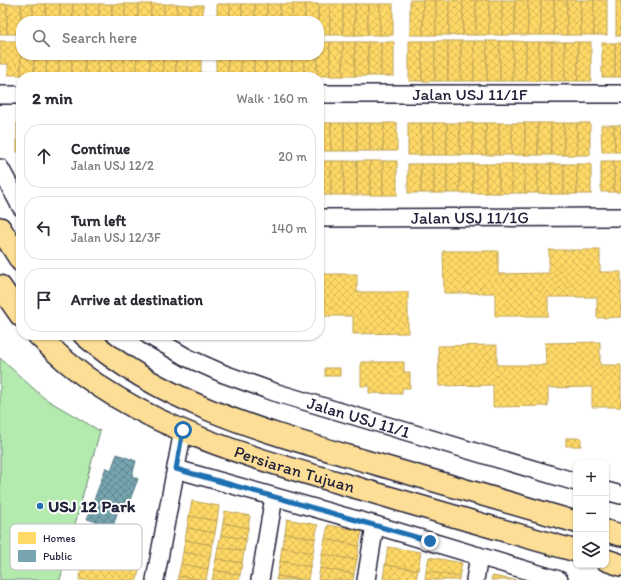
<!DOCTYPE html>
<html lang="en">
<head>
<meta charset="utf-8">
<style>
  body { margin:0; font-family:Itim,sans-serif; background:#f7f7f7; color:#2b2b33 }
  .controls { position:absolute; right:12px; bottom:12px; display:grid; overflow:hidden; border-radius:8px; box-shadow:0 1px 3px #0004 }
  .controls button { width:36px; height:36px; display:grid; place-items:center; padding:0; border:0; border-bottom:1px solid #e1e1e2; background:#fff; color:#2b2b33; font:20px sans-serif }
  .stop { position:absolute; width:12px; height:12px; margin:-9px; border:3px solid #1f6fb2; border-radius:50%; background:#fff }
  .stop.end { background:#1f6fb2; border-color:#fff; box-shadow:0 1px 4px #0008 }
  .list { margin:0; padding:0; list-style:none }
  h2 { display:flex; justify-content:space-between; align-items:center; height:52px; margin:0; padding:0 16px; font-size:17px }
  h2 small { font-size:13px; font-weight:400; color:#7c7c81 }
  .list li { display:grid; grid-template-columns:26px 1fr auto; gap:12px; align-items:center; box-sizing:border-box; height:64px; margin:0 8px 8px; padding:0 8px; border:1px solid #e1e1e2; border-radius:16px }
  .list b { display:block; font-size:15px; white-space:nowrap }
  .list p { margin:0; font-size:13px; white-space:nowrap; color:#7c7c81 }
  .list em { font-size:13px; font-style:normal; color:#7c7c81 }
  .icon { flex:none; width:22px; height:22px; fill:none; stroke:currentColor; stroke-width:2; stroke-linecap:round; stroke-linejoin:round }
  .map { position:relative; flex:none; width:621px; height:580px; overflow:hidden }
  .search { position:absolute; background:#fff; box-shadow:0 1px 3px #0004; left:16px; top:16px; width:308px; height:44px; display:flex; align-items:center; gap:10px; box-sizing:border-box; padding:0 14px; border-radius:16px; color:#7c7c81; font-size:15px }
  .panel { position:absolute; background:#fff; box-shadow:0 1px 3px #0004; left:16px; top:72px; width:308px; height:268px; border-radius:16px }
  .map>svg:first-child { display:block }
  .pitch { fill:#b3eaae; stroke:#6a8674 }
  .homes { fill:url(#homes-cross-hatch); stroke:#bda259 }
  .public { fill:url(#public-cross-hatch); stroke:#5d7e8c }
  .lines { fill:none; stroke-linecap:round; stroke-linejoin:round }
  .minor-casing { stroke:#22223b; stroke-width:20 }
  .major-casing { stroke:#22223b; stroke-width:24 }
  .minor { stroke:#fff; stroke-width:17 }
  .major { stroke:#fdde96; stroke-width:21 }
  .route { stroke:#1f6fb2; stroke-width:5 }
  .poi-dot { fill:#1f6fb2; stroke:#fff; stroke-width:1.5 }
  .labels { text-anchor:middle; stroke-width:4; stroke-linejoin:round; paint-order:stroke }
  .street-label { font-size:17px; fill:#22223b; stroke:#fff }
  .poi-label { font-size:17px; font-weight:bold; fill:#22223b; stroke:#fff; text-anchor:start }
  .key { fill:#fff; stroke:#bdbdc4; stroke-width:1 }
  .key-label { font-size:11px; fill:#22223b }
</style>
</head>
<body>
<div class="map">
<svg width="621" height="580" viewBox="0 0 621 580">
  <defs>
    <pattern id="homes-cross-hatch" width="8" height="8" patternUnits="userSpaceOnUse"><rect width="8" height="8" fill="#ffd966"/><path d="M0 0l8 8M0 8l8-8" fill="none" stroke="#daba59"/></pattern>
    <pattern id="public-cross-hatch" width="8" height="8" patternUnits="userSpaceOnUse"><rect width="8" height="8" fill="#76a5af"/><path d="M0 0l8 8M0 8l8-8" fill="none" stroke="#608690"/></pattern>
  </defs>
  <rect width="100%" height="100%" fill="#fff"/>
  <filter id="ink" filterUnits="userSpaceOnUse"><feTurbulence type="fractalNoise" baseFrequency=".025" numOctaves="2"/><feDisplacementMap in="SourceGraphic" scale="8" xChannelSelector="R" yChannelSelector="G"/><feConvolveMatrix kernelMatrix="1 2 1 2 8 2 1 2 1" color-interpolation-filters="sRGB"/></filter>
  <g filter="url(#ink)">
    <path class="pitch" d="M0,358L44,398L100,431L60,580H0Z"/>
    <g class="homes">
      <rect x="410" y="0" width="13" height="35"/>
      <rect x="423" y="0" width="13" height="35"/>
      <rect x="436" y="0" width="13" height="35"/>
      <rect x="449" y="0" width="14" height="35"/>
      <rect x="463" y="0" width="13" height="35"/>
      <rect x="476" y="0" width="13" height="35"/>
      <rect x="489" y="0" width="13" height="35"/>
      <rect x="502" y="0" width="13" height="35"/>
      <rect x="515" y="0" width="13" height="35"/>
      <rect x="528" y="0" width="13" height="35"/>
      <rect x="541" y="0" width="13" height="35"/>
      <rect x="554" y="0" width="13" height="35"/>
      <rect x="567" y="0" width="14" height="35"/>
      <rect x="581" y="0" width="13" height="35"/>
      <rect x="594" y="0" width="13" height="35"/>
      <rect x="616" y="0" width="5" height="36"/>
      <rect x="0" y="4" width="7" height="30"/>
      <path d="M7,4H21L20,34H7Z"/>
      <path d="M21,4H33V21H21V34Z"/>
      <rect x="33" y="4" width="13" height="17"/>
      <rect x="46" y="4" width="14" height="17"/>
      <rect x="60" y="4" width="13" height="17"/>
      <rect x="73" y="4" width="13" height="17"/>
      <rect x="86" y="4" width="13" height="17"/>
      <rect x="99" y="4" width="13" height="17"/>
      <rect x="112" y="4" width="13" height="17"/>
      <rect x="125" y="4" width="13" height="17"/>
      <rect x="138" y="4" width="13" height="17"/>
      <rect x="151" y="4" width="13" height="17"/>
      <rect x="164" y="4" width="13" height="17"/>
      <path d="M177,4L190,5V21H177Z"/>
      <rect x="217" y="4" width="13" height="17"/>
      <rect x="230" y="4" width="12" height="17"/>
      <rect x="242" y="4" width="13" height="17"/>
      <rect x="255" y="4" width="12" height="17"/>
      <rect x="267" y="4" width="13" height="17"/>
      <rect x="280" y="4" width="12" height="17"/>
      <rect x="292" y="4" width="13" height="17"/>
      <rect x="305" y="4" width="13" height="17"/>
      <path d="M318,4H330V35H319Z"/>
      <rect x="330" y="4" width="13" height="31"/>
      <rect x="343" y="4" width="12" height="31"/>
      <rect x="355" y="4" width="13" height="31"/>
      <rect x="368" y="4" width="12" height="31"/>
      <rect x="380" y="4" width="13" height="31"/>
      <rect x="190" y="5" width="13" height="16"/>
      <path d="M0,41H21V75H8V64H0Z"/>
      <path d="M21,41V55H34V75H21Z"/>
      <rect x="409" y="41" width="13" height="40"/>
      <rect x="422" y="41" width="13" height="40"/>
      <rect x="435" y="41" width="13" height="40"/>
      <rect x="448" y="41" width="13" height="40"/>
      <rect x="461" y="41" width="13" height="40"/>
      <rect x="474" y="41" width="13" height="40"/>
      <rect x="487" y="41" width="13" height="40"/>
      <rect x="500" y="41" width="13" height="40"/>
      <path d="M513,41L526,42V81H513Z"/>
      <path d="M319,42H330V76H317Z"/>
      <rect x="330" y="42" width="13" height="34"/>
      <rect x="343" y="42" width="12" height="34"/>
      <rect x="355" y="42" width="13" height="34"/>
      <rect x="368" y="42" width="13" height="34"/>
      <rect x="381" y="42" width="13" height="34"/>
      <rect x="526" y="42" width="13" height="39"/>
      <rect x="539" y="42" width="13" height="39"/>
      <rect x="552" y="42" width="13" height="39"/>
      <rect x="565" y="42" width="13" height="39"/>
      <rect x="578" y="42" width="13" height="39"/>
      <rect x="602" y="43" width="13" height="34"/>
      <rect x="615" y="43" width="6" height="34"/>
      <path d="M34,55H47L46,75H34Z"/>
      <path d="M47,55H59V75H46Z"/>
      <rect x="59" y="55" width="13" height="20"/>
      <rect x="72" y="55" width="13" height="20"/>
      <rect x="85" y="55" width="13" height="20"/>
      <rect x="98" y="55" width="13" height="20"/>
      <rect x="111" y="55" width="13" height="20"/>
      <rect x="124" y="55" width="13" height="20"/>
      <rect x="137" y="55" width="13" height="20"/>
      <rect x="150" y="55" width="13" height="20"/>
      <rect x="163" y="55" width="13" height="20"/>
      <rect x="176" y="55" width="12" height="20"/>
      <rect x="188" y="55" width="13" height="20"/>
      <rect x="216" y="55" width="12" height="21"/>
      <rect x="228" y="55" width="13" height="21"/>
      <rect x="241" y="55" width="13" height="21"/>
      <rect x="254" y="55" width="12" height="21"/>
      <rect x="266" y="55" width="13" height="21"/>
      <rect x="279" y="55" width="13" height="21"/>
      <rect x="292" y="55" width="12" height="21"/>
      <rect x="304" y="55" width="13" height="21"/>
      <rect x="17" y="123" width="4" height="29"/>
      <rect x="319" y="123" width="12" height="28"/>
      <rect x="331" y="123" width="13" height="28"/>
      <rect x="344" y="123" width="13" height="28"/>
      <rect x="357" y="123" width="13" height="28"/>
      <path d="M370,123H384L383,151H370Z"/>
      <path d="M384,123H397V151H383Z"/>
      <rect x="408" y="123" width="13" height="32"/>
      <rect x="421" y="123" width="13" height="32"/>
      <rect x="434" y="123" width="13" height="32"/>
      <rect x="447" y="123" width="13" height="32"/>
      <rect x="460" y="123" width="13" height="32"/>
      <rect x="473" y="123" width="13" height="32"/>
      <rect x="486" y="123" width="13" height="32"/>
      <rect x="499" y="123" width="13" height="32"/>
      <rect x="512" y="123" width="13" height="32"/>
      <rect x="525" y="123" width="13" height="32"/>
      <rect x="538" y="123" width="13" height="32"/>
      <rect x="551" y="123" width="13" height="32"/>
      <rect x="564" y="123" width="13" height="32"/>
      <rect x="577" y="123" width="13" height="32"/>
      <path d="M601,125H614L615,152H602Z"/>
      <path d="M614,125H621V152H615Z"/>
      <rect x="319" y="161" width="12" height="34"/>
      <rect x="331" y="161" width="13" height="34"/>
      <rect x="344" y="161" width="13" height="34"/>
      <rect x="357" y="161" width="13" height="34"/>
      <rect x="370" y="161" width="13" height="34"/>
      <rect x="383" y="161" width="14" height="34"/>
      <rect x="601" y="161" width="13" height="31"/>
      <rect x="614" y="161" width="7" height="31"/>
      <rect x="408" y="164" width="13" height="29"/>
      <rect x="421" y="164" width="13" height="29"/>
      <rect x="434" y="164" width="13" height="29"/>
      <rect x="447" y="164" width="13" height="29"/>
      <rect x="460" y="164" width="13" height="29"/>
      <rect x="473" y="164" width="13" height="29"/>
      <rect x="486" y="164" width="13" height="29"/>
      <rect x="499" y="164" width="13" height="29"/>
      <rect x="512" y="164" width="13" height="29"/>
      <rect x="525" y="164" width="13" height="29"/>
      <path d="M538,164H551V194L538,193Z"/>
      <rect x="551" y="164" width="13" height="30"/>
      <rect x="564" y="164" width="13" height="30"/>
      <rect x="577" y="164" width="14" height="30"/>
      <path d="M549,250H600V272H621V317L597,318V297H548V316H495V293H444L443,251H498V274L549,273Z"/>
      <path d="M319,274H357V292H408V333L353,334V316H319Z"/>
      <path d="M600,342V365H621V407H592V387L548,388V406L493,407V385L439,386L438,346L497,345V365H546L545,343Z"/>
      <path d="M361,362H404V372H410V388H402V394L369,393V386H361Z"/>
      <rect x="325" y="368" width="15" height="8"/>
      <rect x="566" y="438" width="15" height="8"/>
      <path d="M192,501L219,506L217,521L189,516Z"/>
      <path d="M225,511L250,516L248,528L223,523Z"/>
      <path d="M189,516L217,521L215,533L187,528Z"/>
      <path d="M287,519L318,525L315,539L285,533Z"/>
      <path d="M223,523L248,528L246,539L221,535Z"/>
      <path d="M328,525L362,531L359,546L325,539Z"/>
      <path d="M187,528L215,533L212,545L185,540Z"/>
      <path d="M285,533L315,539L313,553L282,547Z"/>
      <path d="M221,535L246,539L244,551L218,547Z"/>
      <path d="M325,539L359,546L357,560L322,554Z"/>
      <path d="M185,540L212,545L210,557L183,552Z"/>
      <path d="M85,547L129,554L128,563L140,565L137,580H79Z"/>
      <path d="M218,547L244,551L242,563L216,559Z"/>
      <path d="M282,547L313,553L310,567L280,561Z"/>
      <path d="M388,547L421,552L418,570L385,565Z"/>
      <path d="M183,552L210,557L208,569L181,564Z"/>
      <path d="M322,554L357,560L354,574L320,568Z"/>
      <path d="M429,557L462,563L459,577L426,571Z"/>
      <path d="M216,559L242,563L240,575L214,570Z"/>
      <path d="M280,561L310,567L308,580L277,576Z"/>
      <path d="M181,564L208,569L206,580L178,576Z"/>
      <path d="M385,565L418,570L416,580L383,579Z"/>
      <path d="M320,568L354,574L353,580H318Z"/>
      <path d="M214,570L240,575L239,580H212Z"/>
      <path d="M426,571L459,577V580H425Z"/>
      <path d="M178,576L203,580H178Z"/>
      <path d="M277,576L301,580H276Z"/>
      <path d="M492,576L516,580H491Z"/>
    </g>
    <path class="public" d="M117,454L136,461L132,476L138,479L125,513L118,510L113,527L87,519L106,467L111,470Z"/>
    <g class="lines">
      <g class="minor-casing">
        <g id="minor">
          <path id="s1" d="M319,94H621"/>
          <path d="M0,95H21"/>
          <path d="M0,168L21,207"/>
          <path id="s2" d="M319,218L621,217"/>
          <path id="s3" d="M148,335L188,358L224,374L274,392L576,482"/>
          <path d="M176,469L375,525L559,580"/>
          <path d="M606,491L621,495"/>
          <path d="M155,580L183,430"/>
          <path d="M260,580L274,497"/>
          <path d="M366,580L375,525"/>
          <path d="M475,580L479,556"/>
        </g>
      </g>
      <g class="major-casing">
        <g id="major">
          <path d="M0,228L21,261"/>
          <path d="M0,286L21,316"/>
          <path id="s4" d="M38,335C122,424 247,456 361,489C433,510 504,531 576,551"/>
          <path d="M84,335C163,405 270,433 369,462C438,482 507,502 576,522"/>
          <path d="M606,531L621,535"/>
          <path d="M606,560L621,565"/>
        </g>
      </g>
      <use href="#minor" class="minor"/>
      <use href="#major" class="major"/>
    </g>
  </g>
  <g class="lines" filter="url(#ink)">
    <path class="route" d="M183,430L176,469L430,541"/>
  </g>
  <circle class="poi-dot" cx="40" cy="506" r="4"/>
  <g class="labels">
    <g class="street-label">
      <text dy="6" stroke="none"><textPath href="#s1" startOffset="151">Jalan USJ 11/1F</textPath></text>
      <text dy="6" stroke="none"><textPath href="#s2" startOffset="151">Jalan USJ 11/1G</textPath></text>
      <text dy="6" stroke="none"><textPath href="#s3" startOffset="227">Jalan USJ 11/1</textPath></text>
      <text dy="6" stroke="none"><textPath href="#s4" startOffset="293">Persiaran Tujuan</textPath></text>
    </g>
    <g class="poi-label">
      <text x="48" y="512">USJ 12 Park</text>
    </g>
  </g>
  <rect x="10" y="524" width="132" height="46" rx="6" class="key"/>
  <rect x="18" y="532" width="18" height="12" fill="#ffd966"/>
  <rect x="18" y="550" width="18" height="12" fill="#76a5af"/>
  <g class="key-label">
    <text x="43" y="542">Homes</text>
    <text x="43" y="560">Public</text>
  </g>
</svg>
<div class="controls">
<button>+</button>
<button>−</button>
<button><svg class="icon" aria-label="layers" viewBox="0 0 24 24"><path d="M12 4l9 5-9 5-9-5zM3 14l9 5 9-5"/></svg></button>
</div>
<div class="stop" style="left:183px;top:430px"></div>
<div class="stop end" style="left:430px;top:541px"></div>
<div class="search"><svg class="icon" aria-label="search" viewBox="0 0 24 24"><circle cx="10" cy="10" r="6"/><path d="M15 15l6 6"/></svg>Search here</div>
<section class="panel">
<h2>2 min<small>Walk · 160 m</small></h2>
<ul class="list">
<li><svg class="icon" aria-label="ahead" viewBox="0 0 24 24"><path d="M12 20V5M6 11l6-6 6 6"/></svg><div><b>Continue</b><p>Jalan USJ 12/2</p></div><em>20 m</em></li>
<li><svg class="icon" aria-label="left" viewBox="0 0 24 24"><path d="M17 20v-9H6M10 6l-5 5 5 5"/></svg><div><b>Turn left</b><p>Jalan USJ 12/3F</p></div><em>140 m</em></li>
<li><svg class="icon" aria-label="arrive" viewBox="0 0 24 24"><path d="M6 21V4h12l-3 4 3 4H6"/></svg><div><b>Arrive at destination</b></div></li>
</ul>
</section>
</div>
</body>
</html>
